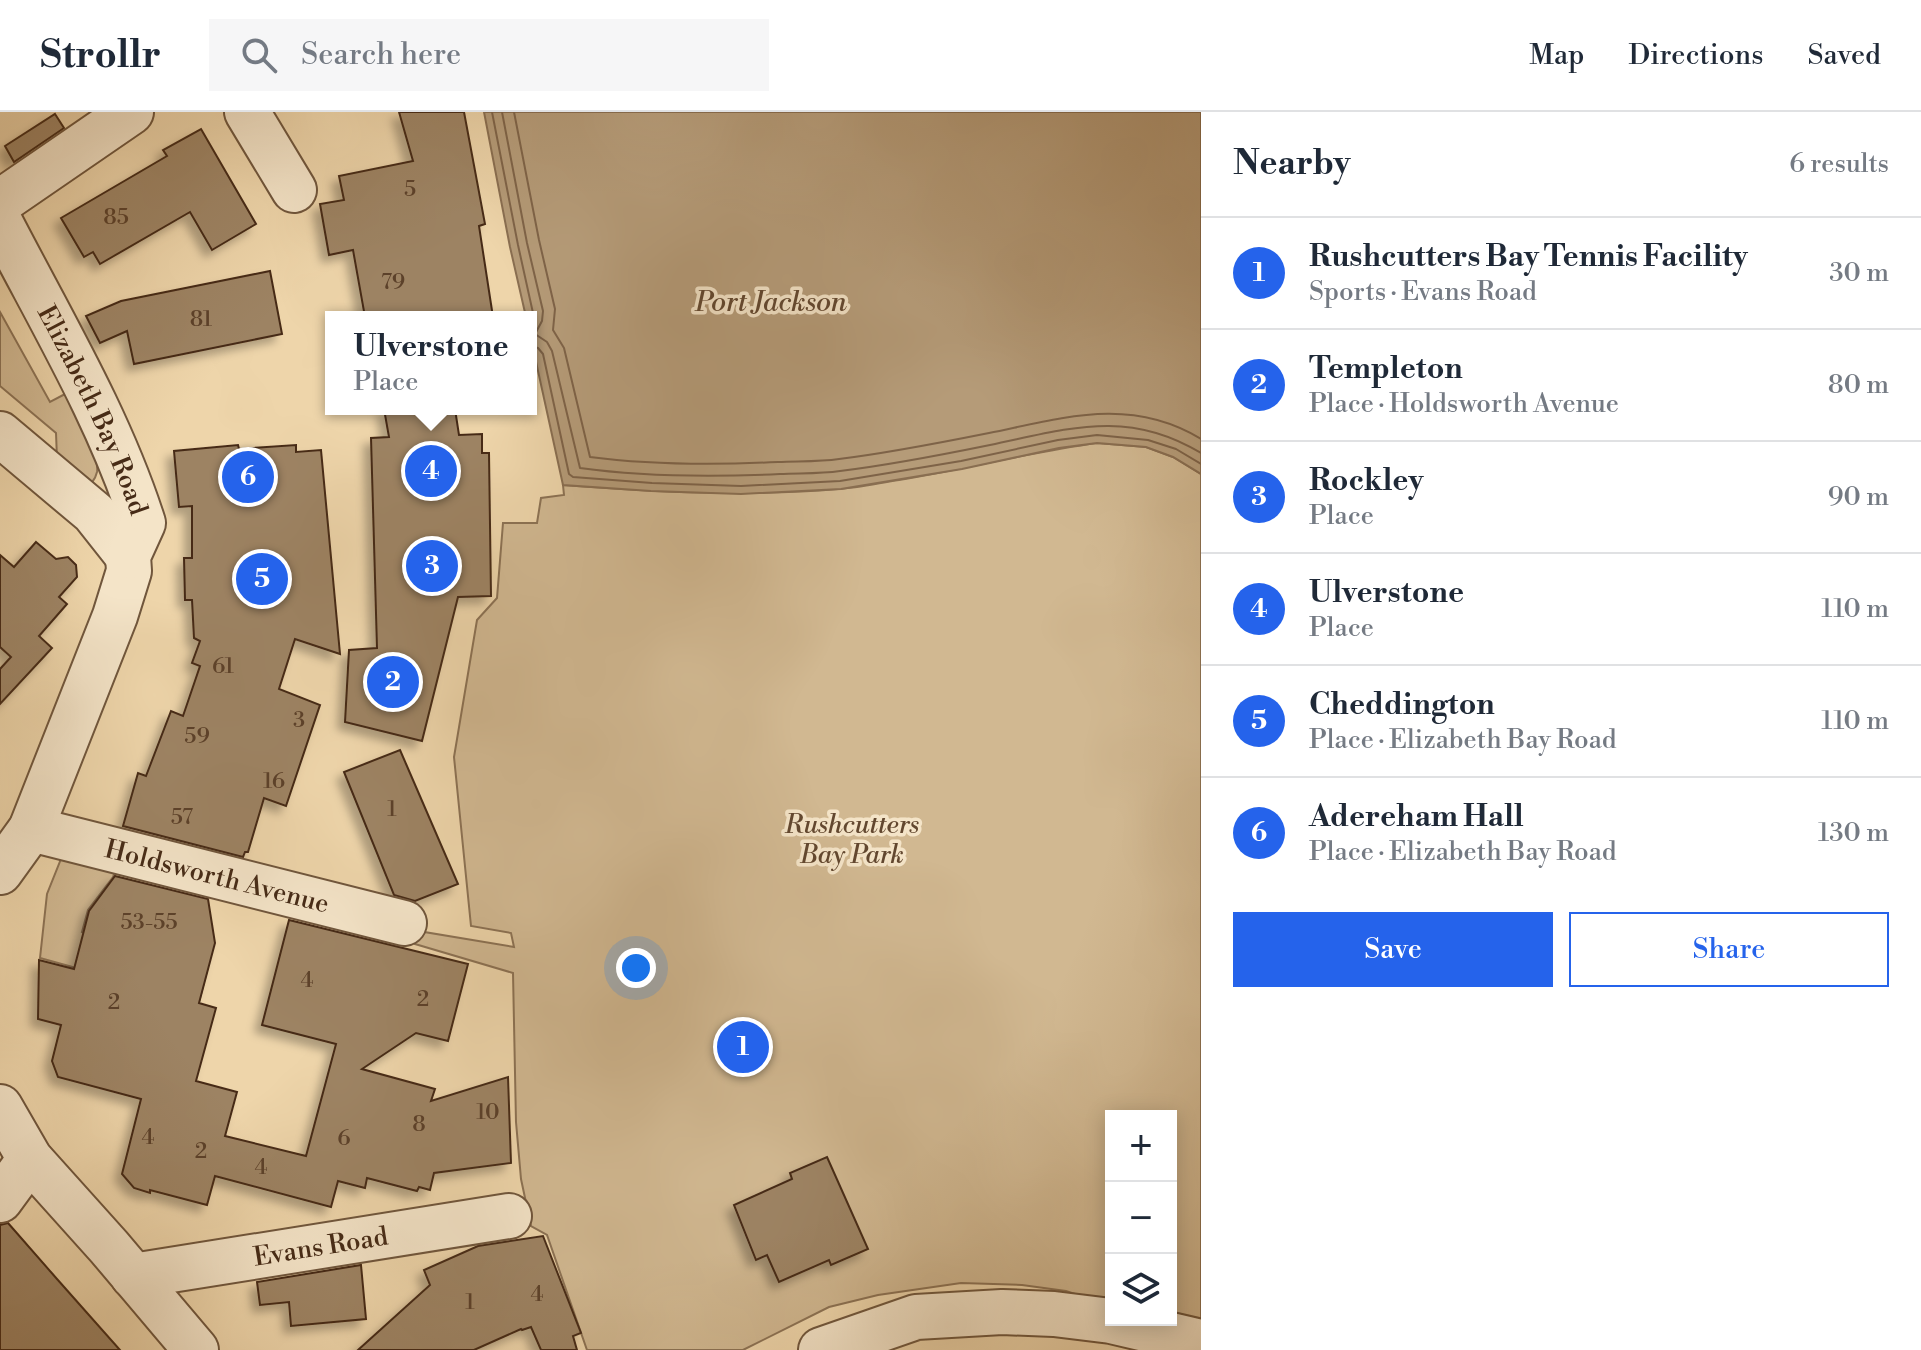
<!DOCTYPE html>
<html lang="en">
<head>
<meta charset="utf-8">
<style>
  body { margin:0; font-family:"Libre Bodoni",serif; background:#f6f6f7; color:#1f2937 }
  .controls { position:absolute; right:24px; bottom:24px; display:grid; overflow:hidden; border-radius:0px; box-shadow:0 4px 20px #0003 }
  .controls button { width:72px; height:72px; display:grid; place-items:center; padding:0; border:0; border-bottom:2px solid #e0e1e3; background:#fff; color:#1f2937; font:40px sans-serif }
  .you { position:absolute; left:636px; top:856px; width:28px; height:28px; margin:-20px; border:6px solid #fff; border-radius:50%; background:#1a73e8; box-shadow:0 0 0 12px #1a73e833 }
  .badge { display:grid; place-items:center; width:52px; height:52px; border-radius:50%; background:#2563eb; color:#fff; font-size:26px; font-weight:700 }
  .pin { position:absolute; translate:-50% -50%; border:4px solid #fff; box-shadow:0 2px 8px #0006 }
  .popup { position:absolute; left:325px; top:199px; width:212px; height:104px; box-sizing:border-box; display:grid; place-content:center; border-radius:0px; background:#fff; filter:drop-shadow(0 2px 6px #0005); font-size:26px; white-space:nowrap; color:#747a83 }
  .popup b { font-size:30px; color:#1f2937 }
  .popup::after { content:''; position:absolute; left:50%; top:100%; margin-left:-16px; border:16px solid transparent; border-top-color:#fff }
  .list { margin:0; padding:0; list-style:none }
  h2 { display:flex; justify-content:space-between; align-items:center; height:104px; margin:0; padding:0 32px; font-size:34px }
  h2 small { font-size:26px; font-weight:400; color:#747a83 }
  .list li { display:grid; grid-template-columns:52px 1fr auto; gap:24px; align-items:center; box-sizing:border-box; height:112px; padding:0 32px; border-top:2px solid #e0e1e3 }
  .list b { display:block; font-size:30px; white-space:nowrap }
  .list p { margin:0; font-size:26px; white-space:nowrap; color:#747a83 }
  .list em { font-size:26px; font-style:normal; color:#747a83 }
  .actions { display:flex; gap:16px; padding:24px 32px }
  .actions a { flex:1; padding:18px 0; border:2px solid #2563eb; border-radius:0px; text-align:center; font-size:28px; color:#2563eb }
  .actions .main { background:#2563eb; color:#fff }
  .icon { flex:none; width:44px; height:44px; fill:none; stroke:currentColor; stroke-width:2; stroke-linecap:round; stroke-linejoin:round }
  .map { position:relative; flex:none; width:1201px; height:1238px; overflow:hidden }
  header { display:flex; align-items:center; gap:48px; box-sizing:border-box; height:112px; padding:0 40px; background:#fff; border-bottom:2px solid #e0e1e3 }
  header strong { font-size:38px }
  nav { display:flex; gap:44px; margin-inline-start:auto; font-size:28px }
  .search { width:560px; height:72px; background:#f6f6f7; display:flex; align-items:center; gap:20px; box-sizing:border-box; padding:0 28px; border-radius:0px; color:#747a83; font-size:30px }
  main { display:flex }
  aside { flex:1; background:#fff }
  .map>svg:first-child { display:block }
  .green { fill:#d1b891; stroke:#8c7254; stroke-width:2 }
  .water { fill:#b59b78; stroke:#896e51; stroke-width:2 }
  .lines { fill:none; stroke-linecap:round; stroke-linejoin:round }
  .shore { stroke:#7e6348; stroke-width:2 }
  .building { fill:#9d8363; stroke:#462b17; stroke-width:2; filter:url(#shadow) }
  .minor-casing { stroke:#70563c; stroke-width:48 }
  .minor { stroke:#f4e4c8; stroke-width:44 }
  .labels { text-anchor:middle; stroke-width:7; stroke-linejoin:round; paint-order:stroke }
  .number-label { font-size:22px; fill:#5c412a }
  .street-label { font-size:26px; fill:#462b17; stroke:#f4e4c8 }
  .park-label { font-size:26px; font-style:italic; fill:#62472f; stroke:#f4e4c8 }
  .water-label { font-size:28px; font-style:italic; fill:#62472f; stroke:#f4e4c8 }
</style>
</head>
<body>
<header>
<strong>Strollr</strong>
<div class="search"><svg class="icon" aria-label="search" viewBox="0 0 24 24"><circle cx="10" cy="10" r="6"/><path d="M15 15l6 6"/></svg>Search here</div>
<nav><a>Map</a><a>Directions</a><a>Saved</a></nav>
</header>
<main>
<div class="map">
<svg width="1201" height="1238" viewBox="0 0 1201 1238">
  <defs>
    <filter id="shadow"><feDropShadow dx="-7" dy="7" stdDeviation="4" flood-color="#0004"/></filter>
  </defs>
  <rect width="100%" height="100%" fill="#eed5aa"/>
  <filter id="stains"><feTurbulence type="fractalNoise" baseFrequency=".0025" numOctaves="4"/><feColorMatrix values="0 0 0 0 .2 0 0 0 0 .09 0 0 0 0 .02 0 0 0 .5 -.17"/></filter>
  <radialGradient id="worn" r=".72"><stop offset=".6" stop-color="#630" stop-opacity="0"/><stop offset="1" stop-color="#630" stop-opacity=".3"/></radialGradient>
  <g class="green">
    <path d="M0,200L50,290L67,281C74,297 100,345 97,360C95,368 92,371 85,375L57,347L56,321L0,274Z"/>
    <path d="M1097,331L1146,335L1173,345L1201,362V1218L1171,1208V1004H1111V1194L1066,1179L1022,1173L961,1171L878,1183L829,1195L743,1238H587L547,1123L531,1114L521,1067L516,1010L513,861L415,832L418,819L514,835L511,821L471,814L454,645L477,508L497,486L503,411H537L541,386L564,383L563,373C655,380 747,385 838,377C858,376 879,371 899,368C965,357 1031,340 1097,331Z"/>
    <path d="M65,737L118,750L113,765L88,798L82,820L208,855L199,890L40,846L47,782Z"/>
  </g>
  <path class="water" d="M484,0H1201V362L1173,345L1146,335L1097,331L1059,336L962,357L841,377L741,382L651,379L563,373L531,227V205H526L510,135Z"/>
  <g class="lines">
    <g class="shore">
      <path d="M492,0L518,133L533,201L531,210"/>
      <path d="M502,0L527,131L543,199L542,209L535,222L547,230L552,239L580,356C645,365 714,365 780,362C800,361 820,362 840,359C890,353 941,343 990,333C1068,317 1127,296 1201,341"/>
      <path d="M514,0L539,128L555,197L553,218L564,236L590,345C651,353 716,353 778,350C798,349 819,350 839,347C889,341 939,331 989,321C1063,306 1130,284 1201,327"/>
      <path d="M531,234L538,236L543,242L569,362L573,365L652,371L741,374L840,369L961,349L1058,328L1097,323L1148,328L1176,337L1201,352"/>
    </g>
  </g>
  <g class="building">
    <path d="M399,0H464L485,112L479,114L493,205H365L353,138L329,143L320,92L344,88L339,64L413,49Z"/>
    <path d="M55,2L64,16L14,50L5,34Z"/>
    <path d="M201,17L256,112L212,138L190,100L100,152L93,140L84,145L61,106L167,44L163,38Z"/>
    <path d="M270,159L282,222L134,252L127,219L100,231L86,204L121,189Z"/>
    <path d="M384,297H455L459,323L482,322V341H489L491,484L458,485L422,629L345,610L349,538L377,536L371,326L389,325Z"/>
    <path d="M238,333L239,337L296,333V340L321,338L340,542L295,527L279,577L320,593L286,694L264,686L248,740H245L243,745L123,714L138,661L146,664L171,599L183,604L200,554L192,551L200,529L194,526L192,488H185L184,446H192V394L179,395L174,339Z"/>
    <path d="M36,430L56,447L68,445L76,453L77,465L59,485L67,492L39,524L52,536L0,592V557L11,545L0,535V443L14,455Z"/>
    <path d="M400,638L458,772L415,789L394,783L344,660Z"/>
    <path d="M115,764L208,787L215,831L199,891L216,896L196,969L237,980L225,1024L306,1044L336,932L262,913L289,808L468,852L448,929L416,921L362,957L435,977L431,989L508,965L511,1051L434,1061L430,1078L419,1075L417,1079L367,1066L365,1076L338,1069L331,1095L215,1064L207,1093L150,1078V1081L134,1076L122,1062L141,987L58,965L52,949L61,913L38,907L39,848L74,857L89,799Z"/>
    <path d="M827,1045L868,1137L831,1153L829,1148L779,1170L767,1143L756,1148L734,1093L792,1067L790,1061Z"/>
    <path d="M8,1111L57,1167L120,1238H0V1113Z"/>
    <path d="M543,1124L581,1221L573,1224L577,1238H541L531,1215L522,1218L521,1217L474,1238H358L430,1173L424,1158L478,1134Z"/>
    <path d="M361,1153L366,1207L291,1214L289,1190L260,1193L257,1170Z"/>
  </g>
  <g class="lines">
    <g class="minor-casing">
      <g id="minor">
        <path d="M247,0L294,78"/>
        <path d="M0,90L131,0"/>
        <path id="s1" d="M0,110C51,209 109,305 143,411L128,444L129,459L115,504L31,717L0,760"/>
        <path d="M0,322L94,401L128,444"/>
        <path id="s2" d="M31,717L404,811"/>
        <path d="M0,995L30,1047L109,1135L196,1238"/>
        <path d="M0,1088L30,1047"/>
        <path id="s3" d="M133,1164L509,1104"/>
        <path d="M821,1238L916,1205L1002,1200L1054,1202L1111,1209L1201,1230"/>
      </g>
    </g>
    <use href="#minor" class="minor"/>
  </g>
  <g class="labels">
    <g class="number-label">
      <text x="410" y="84">5</text>
      <text x="116" y="112">85</text>
      <text x="393" y="177">79</text>
      <text x="201" y="214">81</text>
      <text x="223" y="561">61</text>
      <text x="299" y="615">3</text>
      <text x="197" y="631">59</text>
      <text x="274" y="676">16</text>
      <text x="392" y="704">1</text>
      <text x="182" y="712">57</text>
      <text x="149" y="817">53-55</text>
      <text x="307" y="875">4</text>
      <text x="423" y="894">2</text>
      <text x="114" y="897">2</text>
      <text x="488" y="1007">10</text>
      <text x="419" y="1019">8</text>
      <text x="148" y="1032">4</text>
      <text x="344" y="1033">6</text>
      <text x="201" y="1046">2</text>
      <text x="261" y="1062">4</text>
      <text x="537" y="1189">4</text>
      <text x="470" y="1197">1</text>
    </g>
    <g class="street-label">
      <text dy="9" stroke="none"><textPath href="#s1" startOffset="210">Elizabeth Bay Road</textPath></text>
      <text dy="9" stroke="none"><textPath href="#s2" startOffset="192">Holdsworth Avenue</textPath></text>
      <text dy="9" stroke="none"><textPath href="#s3" startOffset="190">Evans Road</textPath></text>
    </g>
    <g class="park-label">
      <text x="852" y="721">Rushcutters<tspan x="852" dy="30">Bay Park</tspan></text>
    </g>
    <g class="water-label">
      <text x="771" y="199">Port Jackson</text>
    </g>
  </g>
  <rect width="100%" height="100%" filter="url(#stains)"/>
  <rect width="100%" height="100%" fill="url(#worn)"/>
</svg>
<div class="controls">
<button>+</button>
<button>−</button>
<button><svg class="icon" aria-label="layers" viewBox="0 0 24 24"><path d="M12 4l9 5-9 5-9-5zM3 14l9 5 9-5"/></svg></button>
</div>
<div class="you"></div>
<div class="pin badge" style="left:743px;top:935px">1</div>
<div class="pin badge" style="left:393px;top:570px">2</div>
<div class="pin badge" style="left:432px;top:454px">3</div>
<div class="pin badge" style="left:431px;top:359px">4</div>
<div class="popup"><b>Ulverstone</b>Place</div>
<div class="pin badge" style="left:262px;top:467px">5</div>
<div class="pin badge" style="left:248px;top:365px">6</div>
</div>
<aside>
<h2>Nearby<small>6 results</small></h2>
<ul class="list">
<li><span class="badge">1</span><div><b>Rushcutters Bay Tennis Facility</b><p>Sports · Evans Road</p></div><em>30 m</em></li>
<li><span class="badge">2</span><div><b>Templeton</b><p>Place · Holdsworth Avenue</p></div><em>80 m</em></li>
<li><span class="badge">3</span><div><b>Rockley</b><p>Place</p></div><em>90 m</em></li>
<li><span class="badge">4</span><div><b>Ulverstone</b><p>Place</p></div><em>110 m</em></li>
<li><span class="badge">5</span><div><b>Cheddington</b><p>Place · Elizabeth Bay Road</p></div><em>110 m</em></li>
<li><span class="badge">6</span><div><b>Adereham Hall</b><p>Place · Elizabeth Bay Road</p></div><em>130 m</em></li>
</ul>
<div class="actions"><a class="main">Save</a><a>Share</a></div>
</aside>
</main>
</body>
</html>
